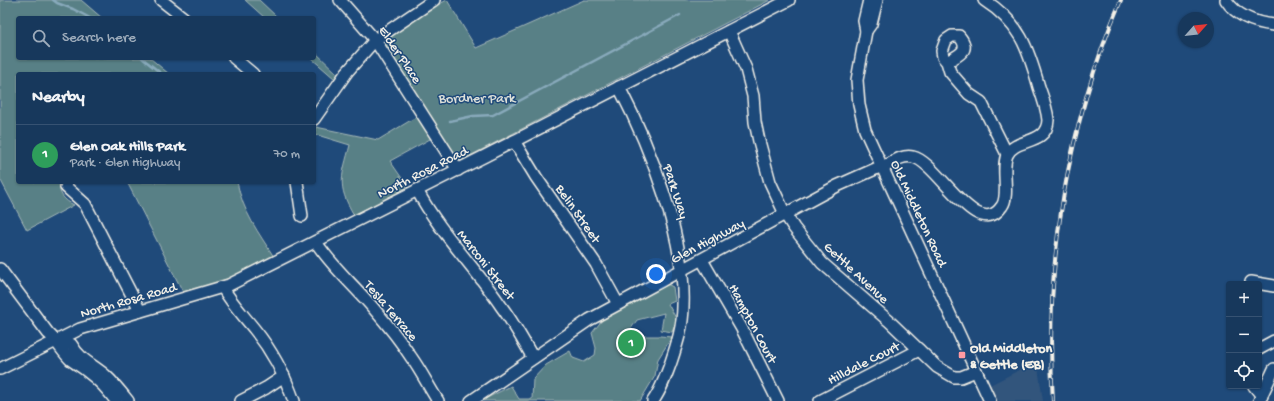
<!DOCTYPE html>
<html lang="en">
<head>
<meta charset="utf-8">
<style>
  body { margin:0; font-family:"Gochi Hand",sans-serif; background:#203f62; color:#f1f3f6 }
  .controls { position:absolute; right:12px; bottom:12px; display:grid; overflow:hidden; border-radius:4px; box-shadow:0 1px 3px #0004 }
  .controls button { width:36px; height:36px; display:grid; place-items:center; padding:0; border:0; border-bottom:1px solid #365272; background:#17385c; color:#f1f3f6; font:20px sans-serif }
  .compass { position:absolute; left:1178px; top:12px; width:36px; height:36px; border-radius:50%; background:#17385c; box-shadow:0 1px 3px #0004; rotate:63deg }
  .you { position:absolute; left:656px; top:274px; width:14px; height:14px; margin:-10px; border:3px solid #fff; border-radius:50%; background:#1a73e8; box-shadow:0 0 0 6px #1a73e833 }
  .badge { display:grid; place-items:center; width:26px; height:26px; border-radius:50%; background:#ff9aa2; color:#fff; font-size:13px; font-weight:700 }
  .pin { position:absolute; translate:-50% -50%; border:2px solid #fff; box-shadow:0 1px 4px #0006 }
  .list { margin:0; padding:0; list-style:none }
  h2 { display:flex; justify-content:space-between; align-items:center; height:52px; margin:0; padding:0 16px; font-size:17px }
  h2 small { font-size:13px; font-weight:400; color:#9eacbb }
  .list li { display:grid; grid-template-columns:26px 1fr auto; gap:12px; align-items:center; box-sizing:border-box; height:60px; padding:0 16px; border-top:1px solid #365272 }
  .list b { display:block; font-size:15px; white-space:nowrap }
  .list p { margin:0; font-size:13px; white-space:nowrap; color:#9eacbb }
  .list em { font-size:13px; font-style:normal; color:#9eacbb }
  .icon { flex:none; width:22px; height:22px; fill:none; stroke:currentColor; stroke-width:2; stroke-linecap:round; stroke-linejoin:round }
  .map { position:relative; flex:none; width:1274px; height:401px; overflow:hidden }
  .search { position:absolute; background:#17385c; box-shadow:0 1px 3px #0004; left:16px; top:16px; width:300px; height:44px; display:flex; align-items:center; gap:10px; box-sizing:border-box; padding:0 14px; border-radius:4px; color:#9eacbb; font-size:15px }
  .panel { position:absolute; background:#17385c; box-shadow:0 1px 3px #0004; left:16px; top:72px; width:300px; height:112px; border-radius:4px }
  .map>svg:first-child { display:block }
  .built { fill:#33557c }
  .green { fill:#588086; stroke:#a6b8b7 }
  .lines { fill:none; stroke-linecap:round; stroke-linejoin:round }
  .stream { stroke:#89aabc; stroke-width:2.5 }
  .minor-casing { stroke:#f4f1e8; stroke-width:14 }
  .minor { stroke:#1f4a7a; stroke-width:11 }
  .rail-casing { stroke:#f4f1e8; stroke-width:4 }
  .rail { stroke:#1f4a7a; stroke-width:2.5; stroke-dasharray:8; stroke-linecap:butt }
  .poi-dot { fill:#ff9aa2; stroke:#1f4a7a; stroke-width:1.5 }
  .labels { text-anchor:middle; stroke-width:3; stroke-linejoin:round; paint-order:stroke }
  .street-label { font-size:14px; fill:#f4f1e8; stroke:#1f4a7a }
  .park-label { font-size:14px; fill:#dde0d9; stroke:#1f4a7a }
  .poi-label { font-size:14px; font-weight:bold; fill:#f4f1e8; stroke:#1f4a7a; text-anchor:start }
</style>
</head>
<body>
<div class="map">
<svg width="1274" height="401" viewBox="0 0 1274 401">
  <rect width="100%" height="100%" fill="#1f4a7a"/>
  <filter id="ink" filterUnits="userSpaceOnUse"><feTurbulence type="fractalNoise" baseFrequency=".025" numOctaves="2"/><feDisplacementMap in="SourceGraphic" scale="8" xChannelSelector="R" yChannelSelector="G"/><feConvolveMatrix kernelMatrix="1 2 1 2 8 2 1 2 1" color-interpolation-filters="sRGB"/></filter>
  <g filter="url(#ink)">
    <path class="built" d="M1037,361L1043,401H990L984,388Z"/>
    <g class="green">
      <path d="M0,0H81L102,18H18V58H150L169,74H18V182H60C57,193 65,201 74,205L27,230L0,179Z"/>
      <path d="M245,0H259L278,18H265Z"/>
      <path d="M447,0L476,48L584,0H770L460,161L441,133L390,161L408,187L354,215C336,185 342,176 350,145L314,134L316,127L378,140L426,111L383,40L428,10Z"/>
      <path d="M314,51L339,75L335,79L311,58H314Z"/>
      <path d="M127,182H237C243,212 258,232 274,257L220,282L183,292Z"/>
      <path d="M667,284L673,287L675,301L668,304L677,320L672,332L661,330L664,313L637,320L630,330L638,336H660L672,337L658,359L655,376L640,401H481L511,386L519,399H532L533,379L546,365L570,351L573,358L584,362L595,355L596,348L592,333L603,319Z"/>
    </g>
    <g class="lines">
      <g class="stream">
        <path d="M53,0L57,3L73,9L90,18"/>
        <path d="M142,58L162,74"/>
        <path d="M450,121L473,116L493,115L680,15"/>
      </g>
      <g class="minor-casing">
        <g id="minor">
          <path d="M161,0L184,18"/>
          <path d="M340,0L375,40L458,170"/>
          <path d="M869,0L864,21L866,31L857,80L859,105L865,130L990,401"/>
          <path d="M1226,0C1237,17 1255,23 1274,25"/>
          <path d="M729,31L746,69L753,96L755,122L759,141L770,182L785,214L794,228L822,263L889,321L937,367L954,377H961L976,371"/>
          <path d="M866,31L871,24L877,0"/>
          <path d="M234,58L253,74"/>
          <path d="M947,62C958,55 972,51 959,36H952L946,40L942,51L943,57L947,62L950,72L969,94L981,102L1007,154"/>
          <path d="M619,87C650,147 686,238 683,306C683,326 677,344 671,362C666,376 661,390 653,401"/>
          <path d="M314,119L347,72L375,40L434,0"/>
          <path d="M514,141L536,177L596,264L618,304"/>
          <path d="M883,168C892,163 902,154 913,157C938,162 977,243 1002,206C1010,195 1001,168 1007,155C1015,137 1047,146 1048,120C1047,109 1043,98 1039,87C1028,48 1020,23 984,0"/>
          <path d="M297,182L302,216"/>
          <path d="M66,187L85,204L140,311"/>
          <path d="M417,190C440,233 474,266 501,306C513,322 523,340 533,358"/>
          <path d="M316,242C332,267 355,286 374,309C387,324 400,340 411,357C421,371 429,387 438,401"/>
          <path d="M702,260L742,329L778,401"/>
          <path d="M0,269L48,333C57,341 62,351 70,359C76,364 82,367 88,372C99,380 108,390 116,401"/>
          <path d="M1251,282L1274,286"/>
          <path d="M223,288C232,304 244,316 255,330C272,351 285,376 294,401"/>
          <path d="M56,340L71,344C80,360 92,364 105,375C114,383 121,392 128,401"/>
          <path d="M1259,349L1274,341"/>
          <path d="M0,369L80,329L229,285L485,156L789,0"/>
          <path d="M1254,386L1262,396"/>
          <path d="M241,401L266,388L284,376"/>
          <path d="M471,401L589,320L837,186L882,166"/>
          <path d="M820,401L919,350"/>
          <path d="M1259,401L1274,369"/>
        </g>
      </g>
      <use href="#minor" class="minor"/>
      <g class="rail-casing">
        <path id="rail" d="M1053,401C1044,264 1067,126 1121,0"/>
      </g>
      <use href="#rail" class="rail"/>
    </g>
  </g>
  <rect class="poi-dot" x="958" y="351" width="8" height="8" rx="2"/>
  <g class="labels">
    <g class="street-label">
      <text transform="translate(401 54) rotate(56)" y="5">Elder Place</text>
      <text transform="translate(422 171) rotate(-27)" y="5">North Rosa Road</text>
      <text transform="translate(677 191) rotate(72)" y="5">Park Way</text>
      <text transform="translate(579 213) rotate(55)" y="5">Belin Street</text>
      <text transform="translate(920 213) rotate(65)" y="5">Old Middleton Road</text>
      <text transform="translate(707 240) rotate(-28)" y="5">Glen Highway</text>
      <text transform="translate(487 264) rotate(52)" y="5">Marconi Street</text>
      <text transform="translate(857 272) rotate(43)" y="5">Gettle Avenue</text>
      <text transform="translate(128 299) rotate(-16)" y="5">North Rosa Road</text>
      <text transform="translate(392 310) rotate(50)" y="5">Tesla Terrace</text>
      <text transform="translate(754 323) rotate(62)" y="5">Hampton Court</text>
      <text transform="translate(863 362) rotate(-27)" y="5">Hilldale Court</text>
    </g>
    <g class="park-label">
      <text x="477" y="102">Bordner Park</text>
    </g>
    <g class="poi-label">
      <text x="970" y="352">Old Middleton<tspan x="970" dy="16">&amp; Gettle (EB)</tspan></text>
    </g>
  </g>
</svg>
<div class="controls">
<button>+</button>
<button>−</button>
<button><svg class="icon" aria-label="locate" viewBox="0 0 24 24"><circle cx="12" cy="12" r="6"/><path d="M12 2v4M12 18v4M2 12h4M18 12h4"/></svg></button>
</div>
<svg class="compass" viewBox="-18 -18 36 36"><path d="M0-13l5 13h-10z" fill="#e53935"/><path d="M0 13l5-13h-10z" fill="#9eacbb"/></svg>
<div class="you"></div>
<div class="pin badge" style="left:631px;top:343px;background:#2e9e5b">1</div>
<div class="search"><svg class="icon" aria-label="search" viewBox="0 0 24 24"><circle cx="10" cy="10" r="6"/><path d="M15 15l6 6"/></svg>Search here</div>
<section class="panel">
<h2>Nearby<small></small></h2>
<ul class="list">
<li><span class="badge" style="background:#2e9e5b">1</span><div><b>Glen Oak Hills Park</b><p>Park · Glen Highway</p></div><em>70 m</em></li>
</ul>
</section>
</div>
</body>
</html>
